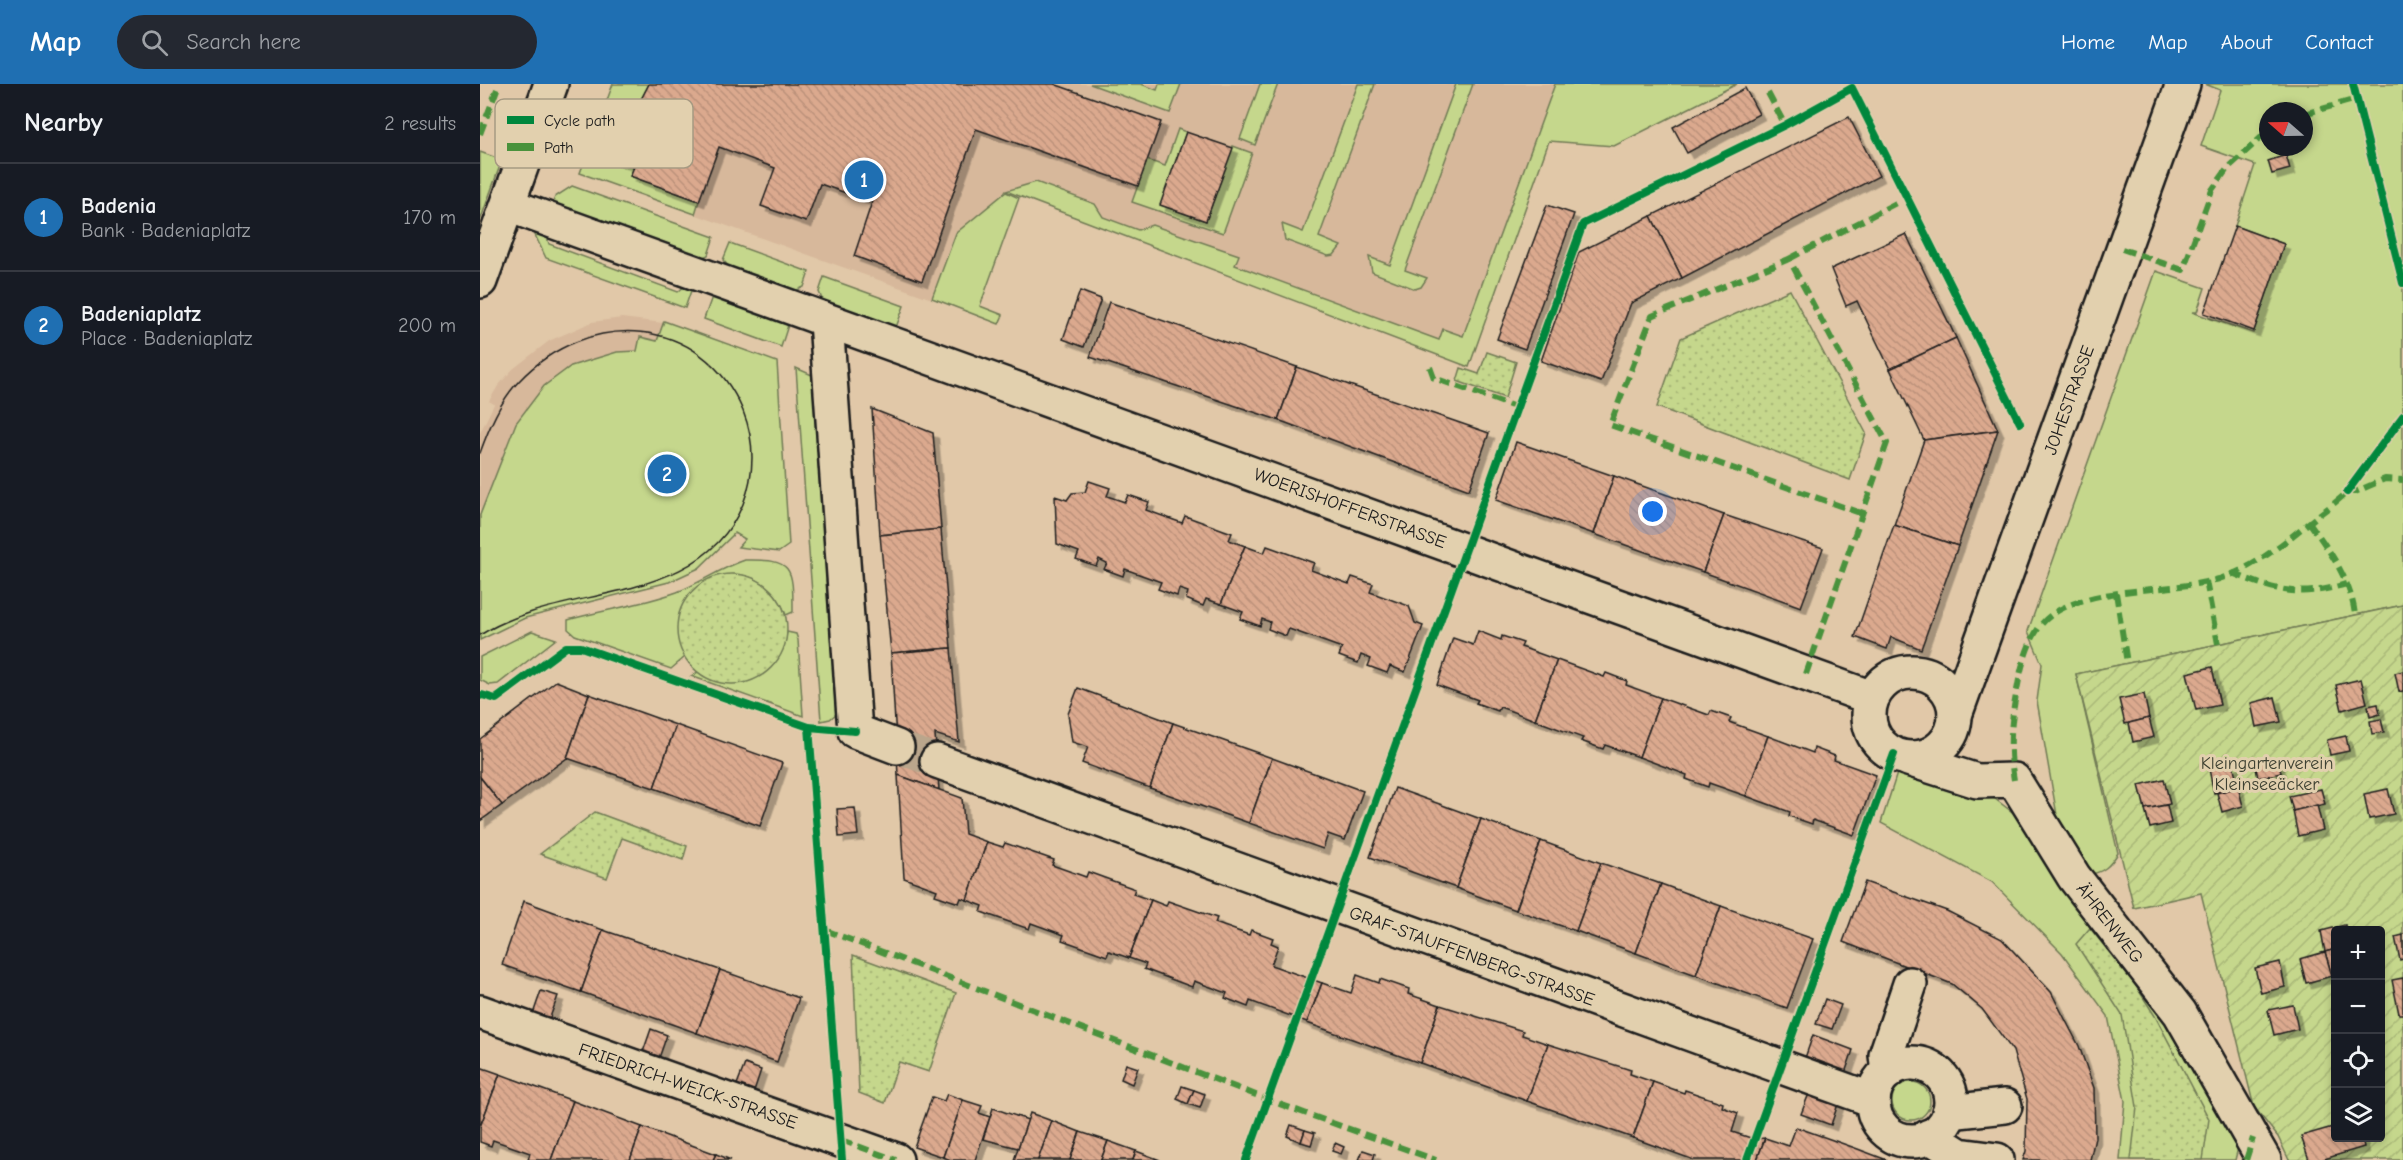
<!DOCTYPE html>
<html lang="en">
<head>
<meta charset="utf-8">
<style>
  body { margin:0; font-family:"Comic Neue",sans-serif; background:#242831; color:#f1f3f6 }
  .controls { position:absolute; right:18px; bottom:18px; display:grid; overflow:hidden; border-radius:6px; box-shadow:0 3px 9px #0003 }
  .controls button { width:54px; height:54px; display:grid; place-items:center; padding:0; border:0; border-bottom:2px solid #363941; background:#171b24; color:#f1f3f6; font:30px sans-serif }
  .compass { position:absolute; left:1779px; top:18px; width:54px; height:54px; border-radius:50%; background:#171b24; box-shadow:0 3px 9px #0003; rotate:290deg }
  .you { position:absolute; left:1173px; top:428px; width:21px; height:21px; margin:-15px; border:4px solid #fff; border-radius:50%; background:#1a73e8; box-shadow:0 0 0 9px #1a73e833 }
  .badge { display:grid; place-items:center; width:39px; height:39px; border-radius:50%; background:#1f6fb2; color:#fff; font-size:20px; font-weight:700 }
  .pin { position:absolute; translate:-50% -50%; border:3px solid #fff; box-shadow:0 2px 6px #0006 }
  .list { margin:0; padding:0; list-style:none }
  h2 { display:flex; justify-content:space-between; align-items:center; height:78px; margin:0; padding:0 24px; font-size:26px }
  h2 small { font-size:20px; font-weight:400; color:#9ea1a6 }
  .list li { display:grid; grid-template-columns:39px 1fr auto; gap:18px; align-items:center; box-sizing:border-box; height:108px; padding:0 24px; border-top:2px solid #363941 }
  .list b { display:block; font-size:22px; white-space:nowrap }
  .list p { margin:0; font-size:20px; white-space:nowrap; color:#9ea1a6 }
  .list em { font-size:20px; font-style:normal; color:#9ea1a6 }
  .icon { flex:none; width:33px; height:33px; fill:none; stroke:currentColor; stroke-width:2; stroke-linecap:round; stroke-linejoin:round }
  .map { position:relative; flex:none; width:1923px; height:1076px; overflow:hidden }
  header { display:flex; align-items:center; gap:36px; box-sizing:border-box; height:84px; padding:0 30px; background:#1f6fb2; color:#fff }
  header strong { font-size:28px }
  nav { display:flex; gap:33px; margin-inline-start:auto; font-size:21px }
  .search { width:420px; height:54px; background:#242831; display:flex; align-items:center; gap:15px; box-sizing:border-box; padding:0 21px; border-radius:33px; color:#9ea1a6; font-size:22px }
  main { display:flex }
  aside { flex:1; background:#171b24 }
  .map>svg:first-child { display:block }
  .built { fill:#d7b89b }
  .grass { fill:#c5d78c; stroke:#707a54; stroke-width:1.5; fill-rule:evenodd }
  .park { fill:url(#park-dots); stroke:#707a54; stroke-width:1.5 }
  .garden { fill:url(#garden-furrows); stroke:#707a54; stroke-width:1.5; fill-rule:evenodd }
  .building { fill:url(#building-back-hatch); stroke:#1c1c1c; stroke-width:1.5; filter:url(#shadow) }
  .lines { fill:none; stroke-linecap:round; stroke-linejoin:round }
  .minor-tunnel { stroke:#baa68c; stroke-width:33; stroke-dasharray:33 16; stroke-linecap:butt }
  .minor-casing { stroke:#1c1c1c; stroke-width:38 }
  .minor { stroke:#e2d0ae; stroke-width:33 }
  .tram { stroke:#1c1c1c; stroke-width:1.5 }
  .quiet { stroke:#49923c; stroke-width:6; stroke-dasharray:12 6; stroke-linecap:butt }
  .cycleway-casing { stroke:#e2d0ae; stroke-width:11 }
  .cycleway { stroke:#00873e; stroke-width:8 }
  .labels { text-anchor:middle; stroke-width:6; stroke-linejoin:round; paint-order:stroke }
  .street-label { font-size:18px; fill:#1c1c1c; stroke:#e2d0ae }
  .park-label { font-size:18px; fill:#3e4132; stroke:#e2d0ae }
  .key { fill:#e2d0ae; stroke:#a79a82; stroke-width:1.5 }
  .key-label { font-size:16px; fill:#1c1c1c }
</style>
</head>
<body>
<header>
<strong>Map</strong>
<div class="search"><svg class="icon" aria-label="search" viewBox="0 0 24 24"><circle cx="10" cy="10" r="6"/><path d="M15 15l6 6"/></svg>Search here</div>
<nav><a>Home</a><a>Map</a><a>About</a><a>Contact</a></nav>
</header>
<main>
<aside>
<h2>Nearby<small>2 results</small></h2>
<ul class="list">
<li><span class="badge">1</span><div><b>Badenia</b><p>Bank · Badeniaplatz</p></div><em>170 m</em></li>
<li><span class="badge">2</span><div><b>Badeniaplatz</b><p>Place · Badeniaplatz</p></div><em>200 m</em></li>
</ul>
</aside>
<div class="map">
<svg width="1923" height="1076" viewBox="0 0 1923 1076">
  <defs>
    <pattern id="park-dots" width="8" height="8" patternUnits="userSpaceOnUse" patternTransform="scale(1.5)"><rect width="8" height="8" fill="#c5d78c"/><path d="M2 2h.1M6 6h.1" fill="none" stroke="#a9b878" stroke-width="1.8" stroke-linecap="round"/></pattern>
    <pattern id="garden-furrows" width="10" height="10" patternUnits="userSpaceOnUse" patternTransform="scale(1.5)"><rect width="10" height="10" fill="#c5d78c"/><path d="M-1 1l2-2M0 10L10 0M9 11l2-2" fill="none" stroke="#a9b878"/></pattern>
    <pattern id="building-back-hatch" width="6" height="6" patternUnits="userSpaceOnUse" patternTransform="scale(1.5)"><rect width="6" height="6" fill="#dba98e"/><path d="M-1 5l2 2M0 0l6 6M5-1l2 2" fill="none" stroke="#bb917a"/></pattern>
    <filter id="shadow"><feDropShadow dx="5.5" dy="5.5" stdDeviation="0" flood-color="#0004"/></filter>
  </defs>
  <rect width="100%" height="100%" fill="#e1c8a8"/>
  <filter id="ink" filterUnits="userSpaceOnUse"><feTurbulence type="fractalNoise" baseFrequency=".0167" numOctaves="2"/><feDisplacementMap in="SourceGraphic" scale="12" xChannelSelector="R" yChannelSelector="G"/><feConvolveMatrix kernelMatrix="1 2 1 2 8 2 1 2 1" color-interpolation-filters="sRGB"/></filter>
  <g filter="url(#ink)">
    <g class="built">
      <path d="M133,0H1090L989,284L526,107L475,149L452,215L99,89Z"/>
      <path d="M142,234L183,239L177,257L157,267L83,287L64,302L36,339L0,431V349L14,320L9,317L18,302L33,285L69,257L112,238Z"/>
    </g>
    <g class="grass">
      <path d="M133,0H169L131,75L154,83L151,92L219,117L215,130L100,89Z"/>
      <path d="M610,0H661L677,6L679,0H701L690,29Z"/>
      <path d="M780,0H798L775,61L760,55Z"/>
      <path d="M878,0H895L839,153L861,162L854,171L848,172L805,156L802,140L823,148Z"/>
      <path d="M976,0H993L925,186L947,194L941,203L935,205L892,188L889,173L910,181Z"/>
      <path d="M1075,0H1257L1134,62L1069,57L989,283L526,107L556,98L615,120L623,133L658,146L672,141L759,171L755,181L959,256L963,245L983,252Z"/>
      <path d="M1725,0H1923V521L1596,590L1638,769C1630,782 1624,788 1608,791L1582,760L1557,617L1562,580L1548,547L1676,187L1725,204L1717,228H1712L1773,249L1804,160L1755,142L1775,81L1721,62L1740,6ZM1788,27H1824V63H1788Z"/>
      <path d="M698,45L706,48L681,121L726,137L753,62L772,69L743,149L652,118L667,76L685,82Z"/>
      <path d="M0,68L22,76L0,137Z"/>
      <path d="M92,102L234,153L228,171L221,174L72,121L75,113Z"/>
      <path d="M526,108L539,114L500,222L523,231L519,240L452,214L476,149Z"/>
      <path d="M58,144L65,146L69,160L198,208L208,199L213,201L205,224L66,174L55,151Z"/>
      <path d="M250,159L329,188L324,203L313,208L251,185L243,176Z"/>
      <path d="M344,193L424,222L415,246L344,220L339,208Z"/>
      <path d="M233,210L309,238L301,263L224,235Z"/>
      <path d="M184,237L297,278L309,461L299,468L258,463L265,455L255,449L219,484L189,498L45,534L0,556V431L36,339L64,302L91,282L137,268L157,267L160,253L177,257Z"/>
      <path d="M316,284L332,291L356,630L350,635L341,637Z"/>
      <path d="M265,476C313,475 313,483 313,528L306,531C277,454 171,498 205,573L191,585L95,551L88,545V536C124,526 161,521 197,508C220,499 241,484 265,476Z"/>
      <path d="M52,547L76,555L18,600L10,601L0,596V573Z"/>
      <path d="M307,548L316,550L318,556L323,632L211,592L218,588C254,613 301,591 307,548Z"/>
      <path d="M1419,683L1515,715L1548,740L1654,877L1760,1056L1755,1076H1640L1645,1017L1628,932L1582,869L1512,798L1401,739Z"/>
      <circle cx="1431" cy="1017" r="19"/>
    </g>
    <g class="park">
      <path d="M1310,206L1386,349L1370,396L1177,323L1201,254Z"/>
      <path d="M1007,268L1036,278L1025,314L977,297L981,284L999,290Z"/>
      <circle cx="252" cy="545" r="55"/>
      <path d="M115,728L207,762L203,776L142,754L127,794L60,770Z"/>
      <path d="M1610,844L1656,902L1675,932L1729,1035L1723,1076H1651L1657,1023L1642,931L1596,860Z"/>
      <path d="M373,871L476,909L449,988L419,978L405,1019L379,1009Z"/>
    </g>
    <path class="garden" d="M1923,521V1076H1809L1798,1053L1774,1023L1721,809L1654,824L1596,590ZM1856,846H1900V1054H1856Z"/>
    <g class="building">
      <path d="M169,0H574L681,38L658,102L496,45L442,197L374,172L392,118L340,100L326,138L281,122L295,84L239,63L219,117L150,92L154,83L130,75Z"/>
      <path d="M1265,4L1279,30L1207,69L1193,43Z"/>
      <path d="M1369,33L1399,92L1202,194L1171,132Z"/>
      <path d="M706,48L753,64L726,137L680,121Z"/>
      <path d="M1806,71L1810,85L1792,90L1788,77Z"/>
      <path d="M1067,121L1094,130L1045,265L1017,255Z"/>
      <path d="M1171,132L1202,194L1151,219L1121,298L1061,277L1099,168Z"/>
      <path d="M1755,142L1804,160L1774,247L1724,229Z"/>
      <path d="M1426,150L1476,254L1410,285L1377,217L1366,222L1351,185Z"/>
      <path d="M600,207L621,215L604,263L583,255Z"/>
      <path d="M629,218L817,283L798,336L610,273Z"/>
      <path d="M1476,254L1518,346L1444,356L1410,285Z"/>
      <path d="M817,283L1009,349L989,406L798,336Z"/>
      <path d="M392,325L453,349L461,445L400,451Z"/>
      <path d="M1518,346L1478,462L1414,441L1444,356Z"/>
      <path d="M1036,358L1134,392L1114,450L1016,416Z"/>
      <path d="M1134,392L1244,431L1223,488L1114,450Z"/>
      <path d="M609,397L630,404L627,412L645,418L648,411L669,418L666,426L702,439L705,432L752,449L749,456L765,462L741,520L726,515L723,522L706,515L708,508L699,505L697,512L678,505L681,498L645,485L643,492L624,485L627,479L619,475L616,482L596,475L599,468L577,460L575,412L587,416L592,409L605,408Z"/>
      <path d="M1244,431L1343,464L1321,523L1223,488Z"/>
      <path d="M1414,441L1478,462L1441,565L1411,553L1407,565L1375,553Z"/>
      <path d="M461,445L471,564L411,569L400,451Z"/>
      <path d="M765,462L784,469L787,462L834,479L831,486L869,500L872,493L893,500L890,508L929,522L935,539L943,542L925,588L910,582L907,589L888,582L891,575L881,571L878,579L859,572L862,564L809,545L806,552L788,545L790,538L782,535L780,542L760,535L763,528L741,520Z"/>
      <path d="M998,547L1021,556L1022,552L1043,559L1041,563L1077,576L1055,636L1020,623L1018,627L996,619L998,616L957,601L973,554L993,561Z"/>
      <path d="M471,564L479,658L455,650L459,706L418,691L411,569Z"/>
      <path d="M1077,576L1124,593L1126,589L1147,597L1146,601L1181,614L1159,673L1125,661L1123,665L1101,657L1103,654L1055,636Z"/>
      <path d="M1732,583L1740,621L1716,626L1707,589Z"/>
      <path d="M1923,587V607L1919,608L1915,589Z"/>
      <path d="M1881,595L1887,619L1862,626L1856,601Z"/>
      <path d="M76,597L109,610L87,674L22,721L0,693V655Z"/>
      <path d="M598,604L693,639L670,704L602,679L608,663L592,658L588,630Z"/>
      <path d="M109,610L196,641L174,704L87,674Z"/>
      <path d="M1664,610L1669,634L1645,640L1639,615Z"/>
      <path d="M1795,613L1801,638L1776,643L1771,619Z"/>
      <path d="M1181,614L1229,631L1231,627L1251,634L1249,638L1288,652L1266,712L1229,699L1228,703L1206,695L1207,691L1159,673Z"/>
      <path d="M1898,620L1900,630L1890,633L1888,622Z"/>
      <path d="M1669,634L1674,653L1653,658L1649,639Z"/>
      <path d="M1901,635L1904,648L1892,650L1890,637Z"/>
      <path d="M693,639L792,674L769,739L670,704Z"/>
      <path d="M196,641L302,679L280,742L174,704Z"/>
      <path d="M1288,652L1333,669L1334,664L1355,672L1354,676L1396,691L1374,751L1333,736L1332,740L1309,732L1310,728L1266,712Z"/>
      <path d="M1866,652L1869,667L1850,671L1847,656Z"/>
      <path d="M792,674L883,707L865,756L848,750L843,765L769,739Z"/>
      <path d="M1798,674L1801,689L1778,694L1775,679Z"/>
      <path d="M1753,679L1758,703L1734,709L1729,685Z"/>
      <path d="M418,691L482,714L485,750L507,758L487,816L481,814L479,819L455,811L457,806L424,794Z"/>
      <path d="M0,693L22,721L0,737Z"/>
      <path d="M1684,695L1690,720L1665,725L1659,701Z"/>
      <path d="M1758,703L1763,722L1742,728L1737,709Z"/>
      <path d="M915,704L1001,735L976,804L890,773Z"/>
      <path d="M1841,705L1845,720L1813,727L1809,712Z"/>
      <path d="M1908,705L1914,730L1889,735L1884,710Z"/>
      <path d="M1687,721L1691,739L1670,744L1665,725Z"/>
      <path d="M1837,721L1843,746L1818,752L1813,727Z"/>
      <path d="M375,724L378,751L359,753L357,725Z"/>
      <path d="M1001,735L1061,757L1036,826L976,804Z"/>
      <path d="M1061,757L1121,779L1096,847L1036,826Z"/>
      <path d="M507,758L523,763L525,759L574,776L572,781L606,793L608,788L655,805L653,810L671,816L649,874L629,867L627,872L582,856L584,851L551,839L549,845L501,828L503,822L487,816Z"/>
      <path d="M1121,779L1181,800L1156,869L1096,847Z"/>
      <path d="M1385,798L1467,827L1522,855L1571,908L1599,962L1614,1004L1615,1054L1610,1076H1543L1546,1067L1547,1015L1533,967L1502,925L1472,900L1363,858Z"/>
      <path d="M1181,800L1241,822L1216,891L1156,869Z"/>
      <path d="M671,816L686,822L688,817L737,834L735,839L769,851L771,846L793,854L791,859L798,862L791,881L842,899L827,938L770,917L768,923L745,914L747,909L714,897L712,903L664,885L666,880L649,874Z"/>
      <path d="M44,817L123,846L101,908L22,881Z"/>
      <path d="M1241,822L1333,855L1307,924L1216,891Z"/>
      <path d="M1865,841L1866,846H1856V865L1845,868L1841,847Z"/>
      <path d="M123,846L240,886L217,949L101,908Z"/>
      <path d="M1923,851V875L1920,876L1915,853Z"/>
      <path d="M1856,865V892H1852L1845,868Z"/>
      <path d="M1845,868L1852,892L1826,899L1820,875Z"/>
      <path d="M1800,878L1805,903L1781,909L1775,884Z"/>
      <path d="M240,886L319,914L297,978L217,949Z"/>
      <path d="M877,891L899,899L900,895L929,905L928,910L960,921L940,979L827,939L842,899L871,909Z"/>
      <path d="M1923,894V930H1919L1912,896Z"/>
      <path d="M61,907L78,912L69,936L53,930Z"/>
      <path d="M1345,915L1361,921L1352,945L1336,940Z"/>
      <path d="M960,921L1043,947L1042,951L1068,960L1047,1017L940,979Z"/>
      <path d="M1813,921L1818,945L1794,951L1788,926Z"/>
      <path d="M171,945L187,951L179,974L163,968Z"/>
      <path d="M1333,951L1373,966L1365,989L1325,974Z"/>
      <path d="M1068,960L1151,986L1150,990L1173,998L1153,1054L1047,1017Z"/>
      <path d="M265,980L281,986L273,1010L256,1003Z"/>
      <path d="M646,980L658,984L652,1000L641,995Z"/>
      <path d="M0,983L20,990L0,1043Z"/>
      <path d="M20,990L93,1017L71,1076H48L50,1069L13,1056L11,1062L0,1058V1043Z"/>
      <path d="M1173,998L1204,1009L1205,1006L1243,1019L1242,1023L1258,1029L1252,1048L1274,1055L1285,1054L1277,1076H1214L1153,1054Z"/>
      <path d="M702,1002L714,1006L708,1020L697,1015Z"/>
      <path d="M714,1006L725,1010L720,1024L708,1020Z"/>
      <path d="M1330,1007L1359,1017L1351,1041L1321,1030Z"/>
      <path d="M467,1010L483,1016L463,1073L434,1063L452,1013L464,1017Z"/>
      <path d="M483,1016L502,1022L499,1029L510,1033L495,1076H471L463,1073Z"/>
      <path d="M93,1017L162,1043L150,1076H71Z"/>
      <path d="M513,1024L548,1036L538,1064L503,1055Z"/>
      <path d="M550,1029L572,1037L558,1076H534Z"/>
      <path d="M572,1037L600,1048L590,1076H558Z"/>
      <path d="M811,1041L825,1046L821,1058L807,1052Z"/>
      <path d="M1856,1042V1054H1882L1884,1063L1841,1076H1829L1821,1052Z"/>
      <path d="M162,1043L236,1070L233,1076H150Z"/>
      <path d="M1316,1043L1375,1064L1407,1076H1277L1285,1054L1309,1062Z"/>
      <path d="M825,1046L835,1049L831,1061L821,1058Z"/>
      <path d="M600,1048L628,1057L621,1076H590Z"/>
      <path d="M628,1057L656,1067L653,1076H621Z"/>
      <path d="M855,1059L864,1063L861,1070L852,1067Z"/>
      <path d="M883,1066L895,1070L893,1076H879Z"/>
      <path d="M656,1067L680,1076H653Z"/>
      <path d="M236,1070L251,1076H233Z"/>
    </g>
    <g class="lines">
      <path class="minor-tunnel" d="M417,663L457,677"/>
      <g class="minor-casing">
        <g id="minor">
          <path d="M28,121L1392,614"/>
          <path d="M0,197L71,0"/>
          <path d="M346,237L375,647L417,663"/>
          <circle cx="1432" cy="631" r="43"/>
          <path d="M1475,631L1703,0"/>
          <path d="M1428,675L1497,697L1534,696L1594,793L1700,929L1784,1076"/>
          <path d="M457,677L1393,1016"/>
          <path d="M0,928L416,1076"/>
          <circle cx="1432" cy="1018" r="39"/>
          <path d="M1408,988L1406,971L1430,900"/>
          <path d="M1469,1028L1525,1022"/>
          <path d="M1449,1052L1479,1071L1517,1076"/>
        </g>
      </g>
      <use href="#minor" class="minor"/>
      <path class="tram" d="M0,369C9,344 20,317 39,297C107,225 222,229 263,327C275,357 275,390 263,420C219,525 83,498 0,551"/>
      <g class="quiet">
        <path d="M1288,9L1305,41"/>
        <path d="M1824,30L1877,15"/>
        <path d="M0,50L19,0"/>
        <path d="M1642,165L1703,186L1732,106L1747,85L1788,47"/>
        <path d="M1309,175L1418,118"/>
        <path d="M950,283L954,294L1038,324"/>
        <path d="M1867,408H1875L1905,395L1923,396"/>
        <path d="M1829,438C1849,466 1871,496 1875,531"/>
        <path d="M1752,489C1796,507 1819,514 1866,500"/>
        <path d="M1726,497L1738,560"/>
        <path d="M1636,509L1647,579"/>
        <path d="M1326,590L1407,359L1309,175L1172,232L1130,341L1383,430"/>
        <path d="M1534,696C1528,662 1531,634 1538,601C1542,579 1551,546 1570,532C1611,501 1690,509 1739,495C1777,483 1804,458 1835,434C1846,425 1860,416 1870,405"/>
        <path d="M345,846L802,1021L956,1076"/>
        <path d="M361,1056L416,1076"/>
        <path d="M1766,1076L1773,1054"/>
      </g>
      <g class="cycleway-casing">
        <g id="cycleway">
          <path d="M1873,0L1923,199"/>
          <path d="M1867,408L1923,332"/>
          <path d="M0,612L2,611L16,615L86,563H101L329,643L375,647"/>
          <path d="M329,643L362,1076"/>
          <path d="M766,1076L1103,140L1305,41L1372,4L1540,339"/>
          <path d="M1267,1076L1414,670"/>
        </g>
      </g>
      <use href="#cycleway" class="cycleway"/>
    </g>
  </g>
  <g class="labels">
    <g class="street-label">
      <text transform="translate(1589 316) rotate(-70)" y="6">JOHESTRASSE</text>
      <text transform="translate(870 424) rotate(20)" y="6">WOERISHOFFERSTRASSE</text>
      <text transform="translate(1630 839) rotate(52)" y="6">ÄHRENWEG</text>
      <text transform="translate(992 872) rotate(20)" y="6">GRAF-STAUFFENBERG-STRASSE</text>
      <text transform="translate(208 1002) rotate(19)" y="6">FRIEDRICH-WEICK-STRASSE</text>
    </g>
    <g class="park-label">
      <text x="1787" y="685">Kleingartenverein<tspan x="1787" dy="21">Kleinseeäcker</tspan></text>
    </g>
  </g>
  <rect x="15" y="15" width="198" height="69" rx="9" class="key"/>
  <rect x="27" y="32" width="27" height="8" fill="#00873e"/>
  <rect x="27" y="59" width="27" height="8" fill="#49923c"/>
  <g class="key-label">
    <text x="64" y="42">Cycle path</text>
    <text x="64" y="69">Path</text>
  </g>
</svg>
<div class="controls">
<button>+</button>
<button>−</button>
<button><svg class="icon" aria-label="locate" viewBox="0 0 24 24"><circle cx="12" cy="12" r="6"/><path d="M12 2v4M12 18v4M2 12h4M18 12h4"/></svg></button>
<button><svg class="icon" aria-label="layers" viewBox="0 0 24 24"><path d="M12 4l9 5-9 5-9-5zM3 14l9 5 9-5"/></svg></button>
</div>
<svg class="compass" viewBox="-18 -18 36 36"><path d="M0-13l5 13h-10z" fill="#e53935"/><path d="M0 13l5-13h-10z" fill="#9ea1a6"/></svg>
<div class="you"></div>
<div class="pin badge" style="left:384px;top:96px">1</div>
<div class="pin badge" style="left:187px;top:390px">2</div>
</div>
</main>
</body>
</html>
